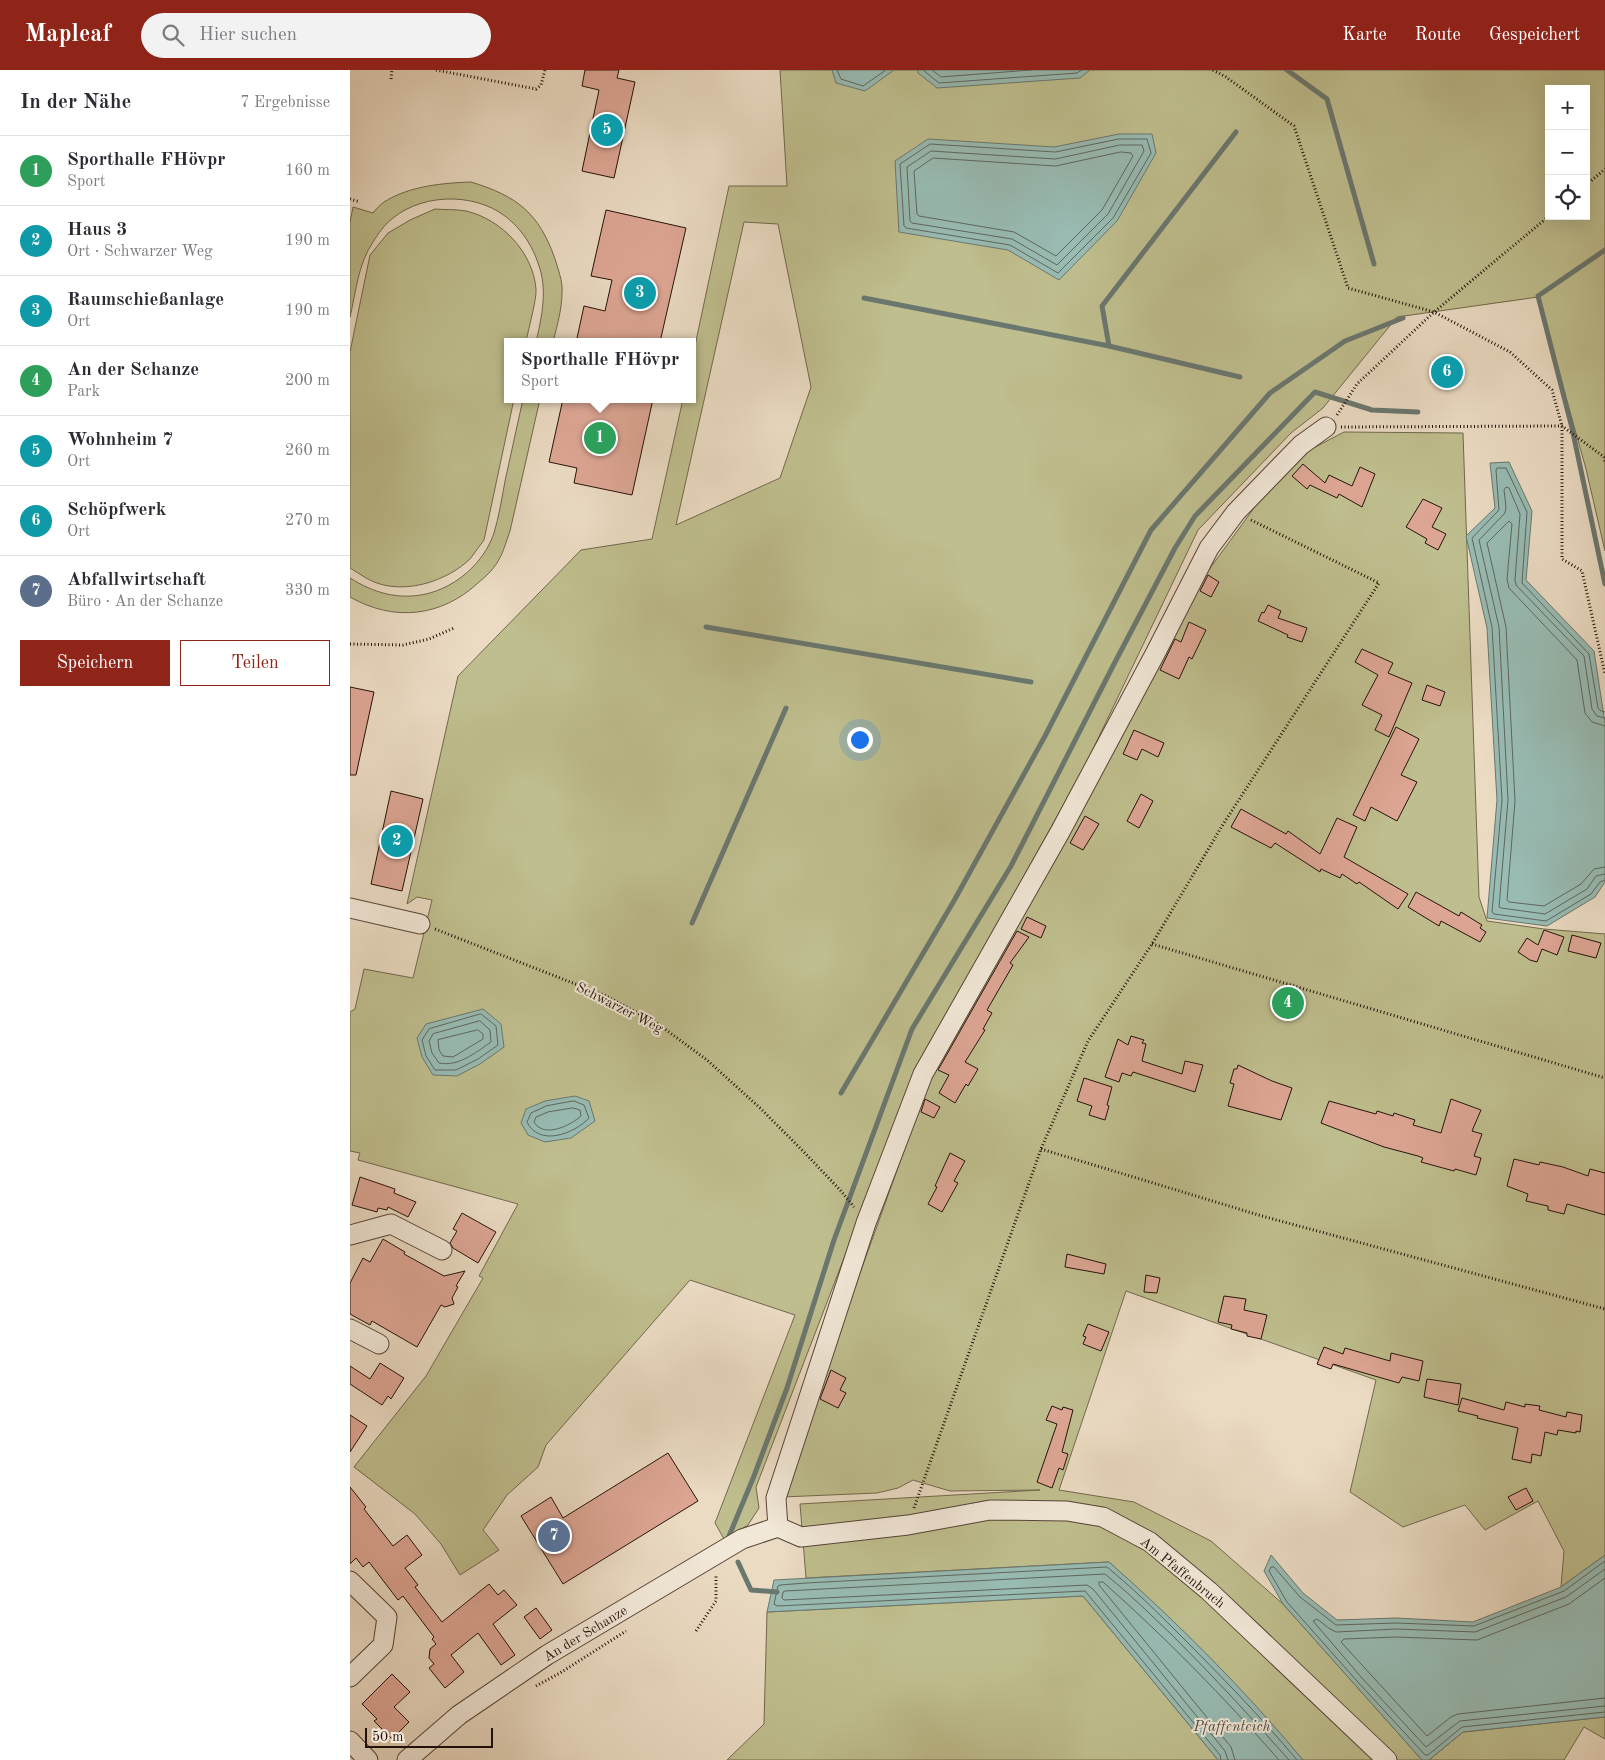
<!DOCTYPE html>
<html lang="de">
<head>
<meta charset="utf-8">
<style>
  body { margin:0; font-family:"Old Standard TT",serif; background:#f2f2f3; color:#2b2b33 }
  .controls { position:absolute; right:15px; top:15px; display:grid; overflow:hidden; border-radius:0px; box-shadow:0 5px 20px #0002 }
  .controls button { width:45px; height:45px; display:grid; place-items:center; padding:0; border:0; border-bottom:1px solid #e1e1e2; background:#fff; color:#2b2b33; font:25px sans-serif }
  .scale { position:absolute; left:15px; bottom:12px; width:128px; box-sizing:border-box; padding-left:5px; border:2px solid #24120a; border-top:0; font-size:14px; line-height:18px; white-space:nowrap; color:#24120a; -webkit-text-stroke:4px #f2e8d8; paint-order:stroke }
  .you { position:absolute; left:509px; top:669px; width:18px; height:18px; margin:-12px; border:4px solid #fff; border-radius:50%; background:#1a73e8; box-shadow:0 0 0 8px #1a73e833 }
  .badge { display:grid; place-items:center; width:32px; height:32px; border-radius:50%; background:#8f2418; color:#fff; font-size:16px; font-weight:700 }
  .pin { position:absolute; translate:-50% -50%; border:2px solid #fff; box-shadow:0 1px 5px #0006 }
  .popup { position:absolute; left:154px; top:268px; width:192px; height:65px; box-sizing:border-box; display:grid; place-content:center; border-radius:0px; background:#fff; filter:drop-shadow(0 1px 4px #0005); font-size:16px; white-space:nowrap; color:#7c7c81 }
  .popup b { font-size:19px; color:#2b2b33 }
  .popup::after { content:''; position:absolute; left:50%; top:100%; margin-left:-10px; border:10px solid transparent; border-top-color:#fff }
  .list { margin:0; padding:0; list-style:none }
  h2 { display:flex; justify-content:space-between; align-items:center; height:65px; margin:0; padding:0 20px; font-size:21px }
  h2 small { font-size:16px; font-weight:400; color:#7c7c81 }
  .list li { display:grid; grid-template-columns:32px 1fr auto; gap:15px; align-items:center; box-sizing:border-box; height:70px; padding:0 20px; border-top:1px solid #e1e1e2 }
  .list b { display:block; font-size:19px; white-space:nowrap }
  .list p { margin:0; font-size:16px; white-space:nowrap; color:#7c7c81 }
  .list em { font-size:16px; font-style:normal; color:#7c7c81 }
  .actions { display:flex; gap:10px; padding:15px 20px }
  .actions a { flex:1; padding:11px 0; border:1px solid #8f2418; border-radius:0px; text-align:center; font-size:18px; color:#8f2418 }
  .actions .main { background:#8f2418; color:#fff }
  .icon { flex:none; width:28px; height:28px; fill:none; stroke:currentColor; stroke-width:2; stroke-linecap:round; stroke-linejoin:round }
  .map { position:relative; flex:none; width:1255px; height:1690px; overflow:hidden }
  header { display:flex; align-items:center; gap:30px; box-sizing:border-box; height:70px; padding:0 25px; background:#8f2418; color:#fff }
  header strong { font-size:24px }
  nav { display:flex; gap:28px; margin-inline-start:auto; font-size:18px }
  .search { width:350px; height:45px; background:#f2f2f3; display:flex; align-items:center; gap:12px; box-sizing:border-box; padding:0 18px; border-radius:28px; color:#7c7c81; font-size:19px }
  main { display:flex }
  aside { flex:1; background:#fff }
  .map>svg:first-child { display:block }
  .green { fill:#bfbe8e; stroke:#72684c; fill-rule:evenodd }
  .water { fill:#98bbb3; stroke:#6a776f }
  .lines { fill:none; stroke-linecap:round; stroke-linejoin:round }
  .shore { stroke:#5e665e; stroke-width:1 }
  .stream { stroke:#6a776f; stroke-width:5 }
  .building { fill:#dda694; stroke:#24120a }
  .minor-casing { stroke:#564438; stroke-width:21 }
  .path { stroke:#24120a; stroke-width:3; stroke-dasharray:1 2.5; stroke-linecap:butt }
  .minor { stroke:#f2e8d8; stroke-width:19 }
  .labels { text-anchor:middle; stroke-width:4; stroke-linejoin:round; paint-order:stroke }
  .street-label { font-size:14px; fill:#24120a; stroke:#f2e8d8 }
  .water-label { font-size:15px; font-style:italic; fill:#4d4d45; stroke:#f2e8d8 }
</style>
</head>
<body>
<header>
<strong>Mapleaf</strong>
<div class="search"><svg class="icon" aria-label="search" viewBox="0 0 24 24"><circle cx="10" cy="10" r="6"/><path d="M15 15l6 6"/></svg>Hier suchen</div>
<nav><a>Karte</a><a>Route</a><a>Gespeichert</a></nav>
</header>
<main>
<aside>
<h2>In der Nähe<small>7 Ergebnisse</small></h2>
<ul class="list">
<li><span class="badge" style="background:#2e9e5b">1</span><div><b>Sporthalle FHövpr</b><p>Sport</p></div><em>160 m</em></li>
<li><span class="badge" style="background:#0f9aa8">2</span><div><b>Haus 3</b><p>Ort · Schwarzer Weg</p></div><em>190 m</em></li>
<li><span class="badge" style="background:#0f9aa8">3</span><div><b>Raumschießanlage</b><p>Ort</p></div><em>190 m</em></li>
<li><span class="badge" style="background:#2e9e5b">4</span><div><b>An der Schanze</b><p>Park</p></div><em>200 m</em></li>
<li><span class="badge" style="background:#0f9aa8">5</span><div><b>Wohnheim 7</b><p>Ort</p></div><em>260 m</em></li>
<li><span class="badge" style="background:#0f9aa8">6</span><div><b>Schöpfwerk</b><p>Ort</p></div><em>270 m</em></li>
<li><span class="badge" style="background:#5c6f8a">7</span><div><b>Abfallwirtschaft</b><p>Büro · An der Schanze</p></div><em>330 m</em></li>
</ul>
<div class="actions"><a class="main">Speichern</a><a>Teilen</a></div>
</aside>
<div class="map">
<svg width="1255" height="1690" viewBox="0 0 1255 1690">
  <rect width="100%" height="100%" fill="#ebdbc3"/>
  <filter id="stains"><feTurbulence type="fractalNoise" baseFrequency=".004" numOctaves="4"/><feColorMatrix values="0 0 0 0 .2 0 0 0 0 .09 0 0 0 0 .02 0 0 0 .5 -.17"/></filter>
  <radialGradient id="worn" r=".72"><stop offset=".6" stop-color="#630" stop-opacity="0"/><stop offset="1" stop-color="#630" stop-opacity=".3"/></radialGradient>
  <g class="green">
    <path d="M430,0H1255V481L1236,399L1188,227L1047,247L973,338L941,363L848,460L733,700L567,998L406,1417L409,1438L398,1455L374,1469L365,1453L445,1245L340,1210L196,1375L188,1397L157,1425L133,1460L149,1480L110,1505L91,1474L65,1444L4,1397L76,1306L133,1208L129,1206L168,1134L8,1090L10,1083L0,1081V942L5,939L14,899L63,908L82,830L67,827L57,834L108,606L231,480L302,469L333,329H342L343,285L379,116H437ZM1199,19H1236V146H1199ZM394,152L428,154L461,317L430,408L326,455Z"/>
    <path d="M121,112C167,126 189,143 205,189C208,199 213,212 212,222C212,239 207,256 203,272H186C192,246 198,219 188,193C183,178 174,163 162,152C131,122 75,122 43,148C35,154 28,164 23,172C8,194 6,222 0,247V152L3,137L23,143C26,139 30,135 34,132C59,116 93,113 121,112Z"/>
    <path d="M85,139C95,140 106,139 116,141C151,149 183,182 186,219C187,229 178,260 176,272H158V329H164L134,470C129,476 125,483 120,489C98,510 60,523 30,514C19,511 10,504 0,498V282L20,185L38,163L60,150Z"/>
    <path d="M173,329H190L160,461C156,472 153,484 147,493C142,501 135,507 128,513C91,547 44,552 0,527V508C24,523 48,530 76,524C106,517 134,493 144,463C149,446 152,428 155,411C161,384 167,356 173,329Z"/>
    <path d="M994,362L1113,363L1129,827L1137,851L1194,859L1255,864V1485L1211,1517L1214,1481L1188,1431L1135,1460L1115,1435L1053,1457L1000,1422L1026,1310L776,1221L709,1420L784,1432L861,1471L933,1534L1072,1690H953C893,1620 828,1554 759,1492L456,1508L450,1434L690,1420L600,1421L563,1410L548,1418L527,1423L432,1427L464,1331L582,1003L825,555L858,501L904,438L952,384Z"/>
    <path d="M733,1526L868,1690H377L414,1654L417,1542Z"/>
    <path d="M1255,1647V1669L1234,1657L1214,1690H1079L1113,1662Z"/>
  </g>
  <g class="water">
    <path d="M482,0H544L515,21L486,13Z"/>
    <path d="M568,0H740L730,8L587,18L568,3Z"/>
    <path d="M769,64H802L806,83L767,151L709,210L658,180L549,162L545,91L578,69L704,77Z"/>
    <path d="M1159,392L1182,441L1176,510L1244,581L1255,653V812L1245,827L1197,856L1137,848L1147,730L1137,558L1116,466L1145,438L1140,393Z"/>
    <path d="M133,939L151,954L154,977L130,994L107,1006L83,1005L72,987L67,968L76,954Z"/>
    <path d="M225,1026L239,1031L245,1051L221,1068L195,1072L178,1065L171,1053L176,1039L195,1031Z"/>
    <path d="M921,1485L953,1523L987,1550L1046,1548L1123,1552L1211,1517L1255,1485V1647L1113,1662L1079,1690H1072L933,1534L914,1501Z"/>
    <path d="M759,1492C828,1553 894,1619 953,1690H868L733,1526L417,1542L424,1510Z"/>
  </g>
  <g class="lines">
    <g class="shore">
      <path d="M487,0L491,9L513,16L536,0"/>
      <path d="M573,0L589,13L727,3L732,0"/>
      <path d="M582,0L591,7L681,0"/>
      <path d="M769,69H797L801,83L763,148L708,203L660,175L556,158L554,156L550,94L580,74L705,82Z"/>
      <path d="M770,75H792L794,81L758,144L707,195L662,169L562,153L560,151L557,97L581,81L705,89Z"/>
      <path d="M771,82L781,83L783,86L752,140L706,186L664,162L569,146L567,144L564,101L583,88L705,96Z"/>
      <path d="M1255,642L1251,641L1248,638L1239,584L1172,513L1177,442L1156,398H1147L1146,400L1149,440L1122,468L1142,557L1152,730L1142,842L1144,844L1196,851L1241,824L1250,812L1255,810"/>
      <path d="M1255,648L1247,646L1242,639L1234,586L1166,515L1165,510L1170,444L1159,418L1156,417L1154,420L1156,437L1155,443L1129,470L1149,557L1158,730L1149,837L1151,838L1195,844L1237,819L1246,806L1255,804"/>
      <path d="M1255,656L1242,652L1235,643L1227,590L1159,518L1157,509L1162,454L1159,451L1137,473L1156,557L1165,731L1157,830L1159,832L1194,836L1231,814L1244,799L1255,797"/>
      <path d="M131,944L146,956L148,975L128,989L106,1000H85L76,986L72,970L79,959Z"/>
      <path d="M130,951L140,960L141,972C125,983 108,997 89,993L82,983L79,971L83,964Z"/>
      <path d="M128,960L133,964V969L103,987L93,986L89,980L88,970Z"/>
      <path d="M224,1031L234,1035L239,1048C224,1064 189,1077 177,1052L181,1043L196,1036Z"/>
      <path d="M223,1038L230,1040L231,1046C221,1055 194,1069 184,1052L186,1047L198,1042Z"/>
      <path d="M1255,1491L1214,1521L1124,1556L1046,1553L986,1555L950,1527L924,1497H921L919,1501L937,1532L1007,1611L1075,1685H1078L1112,1657L1255,1642"/>
      <path d="M1255,1499L1216,1527L1125,1562L1046,1559L986,1562L980,1559L967,1549L963,1551L1011,1607L1076,1677L1110,1651L1255,1636"/>
      <path d="M1255,1508L1219,1534L1127,1570L1046,1567L994,1569L991,1572L1077,1666L1101,1647L1108,1644L1255,1628"/>
      <path d="M871,1690L870,1685L735,1521L427,1536L424,1534L428,1516L430,1515L456,1513L757,1497C783,1518 806,1541 830,1565C870,1605 910,1646 947,1690"/>
      <path d="M878,1690L875,1681L743,1519L737,1515L434,1530L432,1528L433,1522L435,1521L755,1504C779,1523 801,1545 823,1566C863,1606 901,1647 939,1690"/>
      <path d="M885,1690L881,1677L749,1515V1512H753C815,1567 874,1627 929,1690"/>
    </g>
    <g class="stream">
      <path d="M937,0L977,29L1024,194"/>
      <path d="M1255,180L1188,226L1222,358L1255,514"/>
      <path d="M514,228L759,276L890,307"/>
      <path d="M759,276L752,236L886,62"/>
      <path d="M356,557L681,612"/>
      <path d="M342,853L436,638"/>
      <path d="M491,1023L605,829L695,666L801,460L920,323L995,271L1053,248"/>
      <path d="M379,1466L404,1406L437,1318L484,1170L562,959L661,796L764,594L825,478L845,446L965,322L1022,340L1068,342"/>
      <path d="M388,1492L401,1520L427,1522"/>
    </g>
  </g>
  <g class="building">
    <path d="M235,0H269L267,8L285,12L264,108L232,101L249,20L232,16Z"/>
    <path d="M256,140L336,158L310,272H242L227,268L234,236L255,241L262,210L241,206Z"/>
    <path d="M213,329H303L282,425L224,413L227,398L199,392Z"/>
    <path d="M953,394L975,413L979,405L1002,416L1010,397L1025,404L1012,437L989,424L987,428L960,415L957,419L942,406Z"/>
    <path d="M1073,429L1092,438L1082,457L1096,464L1088,480L1075,473L1077,469L1056,457Z"/>
    <path d="M858,505L869,512L861,527L850,521Z"/>
    <path d="M918,535L931,541L928,548L957,558L952,572L937,567L938,565L908,551L912,542L914,543Z"/>
    <path d="M839,552L856,560L842,589L839,587L829,609L810,600L825,569L831,572Z"/>
    <path d="M1012,579L1043,593L1038,603L1062,613L1039,667L1025,660L1032,645L1012,635L1028,605L1005,592Z"/>
    <path d="M1077,615L1095,622L1090,636L1072,630Z"/>
    <path d="M0,617L24,622L6,705H0Z"/>
    <path d="M1046,657L1069,669L1051,705L1067,712L1047,751L1021,737L1015,751L1003,745Z"/>
    <path d="M784,660L814,673L808,687L792,679L787,690L773,684Z"/>
    <path d="M41,721L73,729L52,821L21,814Z"/>
    <path d="M791,724L803,731L789,758L777,751Z"/>
    <path d="M891,739L936,764L938,761L970,784L987,748L1007,757L994,787L1058,824L1048,839L1009,812L1007,814L992,804L990,808L971,799L970,802L925,773L921,778L881,757Z"/>
    <path d="M735,746L749,754L733,780L720,773Z"/>
    <path d="M1066,822L1109,846L1111,842L1132,855L1130,858L1136,862L1130,872L1091,851L1089,856L1058,837Z"/>
    <path d="M677,847L696,856L691,868L671,859Z"/>
    <path d="M1194,860L1214,867L1207,885L1192,879L1187,892L1180,890L1168,882L1177,868L1188,875Z"/>
    <path d="M667,861L679,867L660,893L663,895L637,940L642,943L633,959L635,960L615,992L628,999L618,1016L616,1014L605,1033L589,1023L599,1005L588,1000Z"/>
    <path d="M1222,865L1251,873L1246,888L1218,881Z"/>
    <path d="M781,966L794,970L792,973L796,974L792,991L832,1004L835,991L853,995L845,1022L783,1002L781,1006L772,1003L769,1012L755,1007L768,969L778,975Z"/>
    <path d="M888,995L922,1011L942,1018L931,1050L878,1036L884,1014L880,1013L884,999H887Z"/>
    <path d="M734,1008L762,1017L757,1035L759,1036L755,1050L739,1045L742,1036L727,1031Z"/>
    <path d="M575,1029L590,1037L584,1048L571,1042Z"/>
    <path d="M1101,1029L1131,1040L1122,1061L1132,1064L1124,1086L1131,1088L1126,1105L1105,1099L1104,1101L1071,1092L1073,1088L1068,1086L1034,1077L971,1053L979,1031L1026,1044L1027,1041L1043,1046L1044,1043L1065,1050L1063,1055L1091,1063Z"/>
    <path d="M600,1083L615,1091L604,1111L608,1113L592,1142L578,1134L587,1117L585,1116Z"/>
    <path d="M1164,1089L1189,1095L1190,1092L1213,1097L1238,1106L1240,1099L1255,1103V1145L1217,1134L1214,1144L1198,1140V1136L1176,1131L1178,1124L1157,1116Z"/>
    <path d="M10,1107L45,1119L44,1123L66,1132L58,1147L38,1137L37,1140L28,1138L27,1142L2,1135Z"/>
    <path d="M112,1143L146,1162L128,1193L103,1178L100,1173L107,1161L103,1159Z"/>
    <path d="M33,1169L55,1182L54,1184L94,1206L115,1201L106,1216L108,1217L102,1228L104,1234L95,1237L91,1235L67,1277L22,1251L20,1255L0,1244V1213L13,1188L20,1192Z"/>
    <path d="M717,1184L756,1194L754,1204L715,1197Z"/>
    <path d="M796,1205L810,1208L807,1223L794,1222Z"/>
    <path d="M874,1226L896,1229L894,1240L917,1245L911,1269L897,1266V1263L881,1259L882,1255L868,1252Z"/>
    <path d="M738,1254L759,1262L751,1281L733,1274L736,1267L733,1266Z"/>
    <path d="M974,1277L993,1284L995,1278L1040,1291L1041,1283L1073,1291L1069,1311L1052,1307L1049,1313L983,1294L981,1299L967,1294Z"/>
    <path d="M30,1293L54,1308L41,1329L38,1326L32,1335L0,1314V1296L20,1309Z"/>
    <path d="M481,1300L496,1308L490,1320L496,1323L488,1338L470,1329Z"/>
    <path d="M1077,1309L1111,1314L1108,1335L1074,1327Z"/>
    <path d="M1112,1328L1154,1340L1156,1332L1175,1337V1334L1190,1336L1189,1340L1216,1347L1217,1342L1232,1345L1230,1362L1226,1361V1363L1208,1360L1207,1365L1195,1362L1191,1386L1182,1384L1181,1393L1162,1389L1168,1358L1127,1348L1128,1346L1108,1341Z"/>
    <path d="M702,1336L712,1340L713,1337L723,1340L712,1382L718,1384L713,1400L709,1398L702,1418L687,1412L707,1354L696,1350Z"/>
    <path d="M0,1345L17,1356L0,1382Z"/>
    <path d="M318,1383L348,1431L213,1514L171,1446L201,1427L213,1448Z"/>
    <path d="M0,1417L16,1437L14,1439L43,1476L57,1465L72,1485L55,1498L68,1515L65,1517L92,1552L139,1514L148,1525L154,1520L167,1535L143,1554L165,1585L151,1595L128,1563L101,1585L114,1602L95,1618L79,1598L84,1594L79,1588L80,1579L86,1574L82,1569L84,1567L53,1526L48,1530L19,1492L13,1497L6,1488L0,1494Z"/>
    <path d="M1176,1418L1183,1431L1166,1440L1158,1427Z"/>
    <path d="M186,1538L202,1560L190,1569L174,1547Z"/>
    <path d="M42,1604L60,1622L44,1637L59,1652L42,1669L24,1651L27,1649L12,1634Z"/>
  </g>
  <g class="lines">
    <g class="minor-casing">
      <g id="minor">
        <path d="M0,838L70,854"/>
        <path d="M0,1165L41,1154L92,1180"/>
        <path d="M0,1259L29,1274"/>
        <path d="M428,1457L426,1428L516,1153L573,1004L710,762L806,582L859,478L886,442L951,375L976,357"/>
        <path d="M428,1457L451,1467L558,1455L640,1440L717,1441L753,1447L800,1472L859,1521L1037,1690"/>
        <path d="M0,1511L37,1547L33,1575L0,1607"/>
        <path d="M0,1671L18,1690"/>
        <path d="M57,1690L109,1645L197,1585L392,1469L428,1457"/>
      </g>
    </g>
    <g class="path">
      <path d="M86,0L186,19L191,15L195,0"/>
      <path d="M863,0L876,7L944,56L998,218L1084,242L1160,282L1202,320L1212,356V489L1232,501L1255,604"/>
      <path d="M41,9L42,0"/>
      <path d="M1236,115L1255,99"/>
      <path d="M0,129L10,132"/>
      <path d="M987,345L1007,314L1084,242L1199,146"/>
      <path d="M991,357L1212,356L1254,387L1255,393"/>
      <path d="M0,574L53,575L79,569L104,558"/>
      <path d="M85,859L256,926L308,954L357,990L409,1037L453,1081L491,1121L504,1137"/>
      <path d="M802,874L1255,1008"/>
      <path d="M691,1079L912,1146L1255,1239"/>
      <path d="M564,1438L691,1079L738,971L802,874L872,756L1029,513L901,450"/>
      <path d="M346,1561L366,1531V1505"/>
      <path d="M186,1616L210,1603L276,1561"/>
    </g>
    <use href="#minor" class="minor"/>
  </g>
  <g class="labels">
    <g class="street-label">
      <text transform="translate(270 937) rotate(27)" y="5">Schwarzer Weg</text>
      <text transform="translate(833 1502) rotate(39)" y="5">Am Pfaffenbruch</text>
      <text transform="translate(235 1563) rotate(-31)" y="5">An der Schanze</text>
    </g>
    <g class="water-label">
      <text x="882" y="1661">Pfaffenteich</text>
    </g>
  </g>
  <rect width="100%" height="100%" filter="url(#stains)"/>
  <rect width="100%" height="100%" fill="url(#worn)"/>
</svg>
<div class="controls">
<button>+</button>
<button>−</button>
<button><svg class="icon" aria-label="locate" viewBox="0 0 24 24"><circle cx="12" cy="12" r="6"/><path d="M12 2v4M12 18v4M2 12h4M18 12h4"/></svg></button>
</div>
<div class="scale">50 m</div>
<div class="you"></div>
<div class="pin badge" style="left:250px;top:368px;background:#2e9e5b">1</div>
<div class="popup"><b>Sporthalle FHövpr</b>Sport</div>
<div class="pin badge" style="left:47px;top:771px;background:#0f9aa8">2</div>
<div class="pin badge" style="left:290px;top:223px;background:#0f9aa8">3</div>
<div class="pin badge" style="left:938px;top:933px;background:#2e9e5b">4</div>
<div class="pin badge" style="left:257px;top:60px;background:#0f9aa8">5</div>
<div class="pin badge" style="left:1097px;top:302px;background:#0f9aa8">6</div>
<div class="pin badge" style="left:204px;top:1466px;background:#5c6f8a">7</div>
</div>
</main>
</body>
</html>
